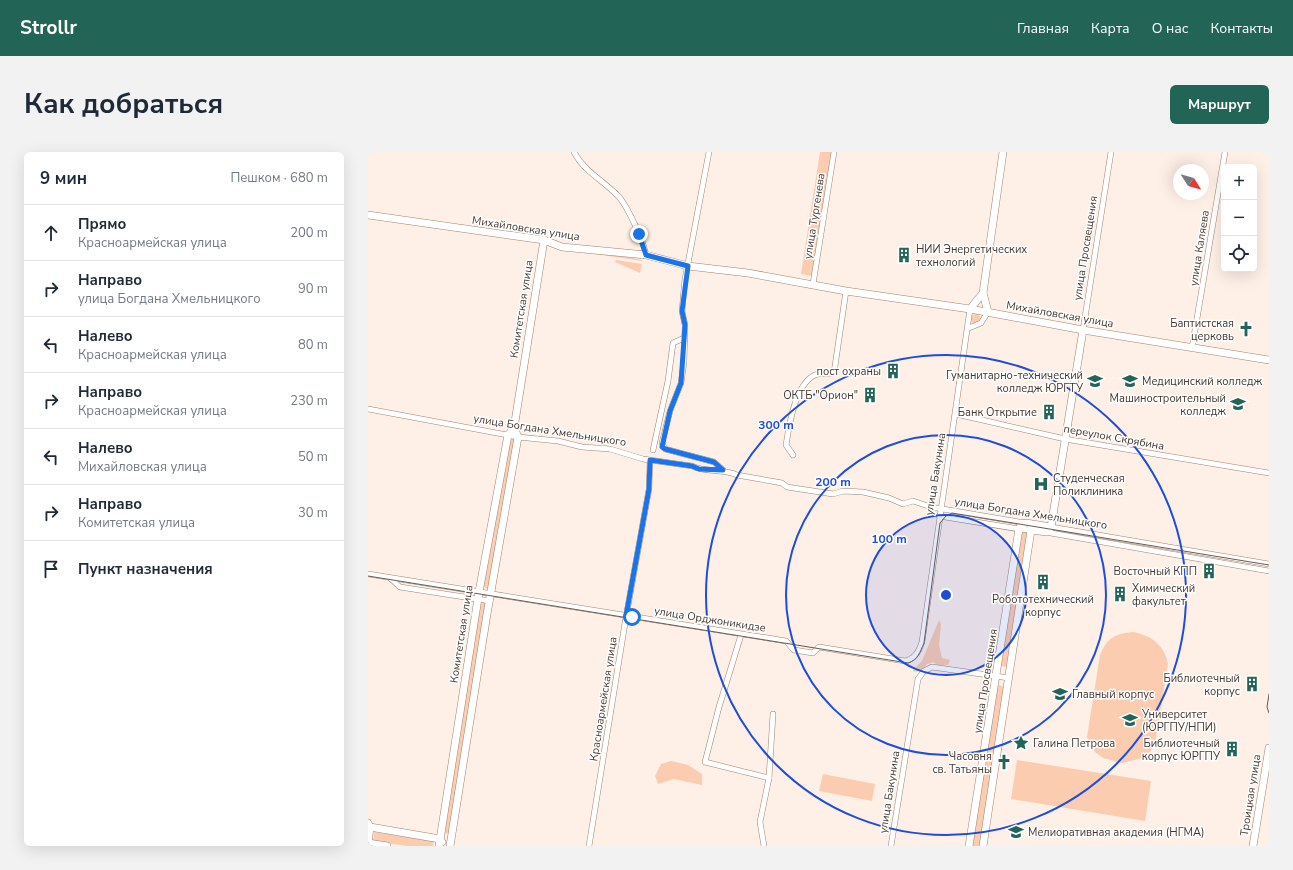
<!DOCTYPE html>
<html lang="ru">
<head>
<meta charset="utf-8">
<style>
  body { margin:0; font-family:"Nunito Sans",sans-serif; background:#f2f2f3; color:#1f2937 }
  .controls { position:absolute; right:12px; top:12px; display:grid; overflow:hidden; border-radius:6px; box-shadow:0 4px 16px #0002 }
  .controls button { width:36px; height:36px; display:grid; place-items:center; padding:0; border:0; border-bottom:1px solid #e0e1e3; background:#fff; color:#1f2937; font:20px sans-serif }
  .compass { position:absolute; left:805px; top:12px; width:36px; height:36px; border-radius:50%; background:#fff; box-shadow:0 4px 16px #0002; rotate:127deg }
  .stop { position:absolute; width:12px; height:12px; margin:-9px; border:3px solid #1a73e8; border-radius:50%; background:#fff }
  .stop.end { background:#1a73e8; border-color:#fff; box-shadow:0 1px 4px #0008 }
  .list { margin:0; padding:0; list-style:none }
  h2 { display:flex; justify-content:space-between; align-items:center; height:52px; margin:0; padding:0 16px; font-size:17px }
  h2 small { font-size:13px; font-weight:400; color:#747a83 }
  .list li { display:grid; grid-template-columns:26px 1fr auto; gap:12px; align-items:center; box-sizing:border-box; height:56px; padding:0 16px; border-top:1px solid #e0e1e3 }
  .list b { display:block; font-size:15px; white-space:nowrap }
  .list p { margin:0; font-size:13px; white-space:nowrap; color:#747a83 }
  .list em { font-size:13px; font-style:normal; color:#747a83 }
  .icon { flex:none; width:22px; height:22px; fill:none; stroke:currentColor; stroke-width:2; stroke-linecap:round; stroke-linejoin:round }
  .map { position:relative; flex:none; width:901px; height:694px; overflow:hidden; border-radius:6px }
  header { display:flex; align-items:center; gap:24px; box-sizing:border-box; height:56px; padding:0 20px; background:#226556; color:#fff }
  header strong { font-size:19px }
  nav { display:flex; gap:22px; margin-inline-start:auto; font-size:14px }
  .intro { display:flex; align-items:center; justify-content:space-between; box-sizing:border-box; height:96px; padding:0 24px }
  h1 { margin:0; font-size:28px }
  .button { padding:10px 18px; border-radius:6px; background:#226556; color:#fff; font-size:14px; font-weight:700 }
  main { display:flex; gap:24px; padding:0 24px }
  aside { flex:1; background:#fff; border-radius:6px; box-shadow:0 4px 16px #0002 }
  .map>svg:first-child { display:block }
  .green { fill:#fbccaf }
  .lines { fill:none; stroke-linecap:round; stroke-linejoin:round }
  .street-casing { stroke:#a2826e; stroke-width:6 }
  .secondary-casing { stroke:#a2826e; stroke-width:8 }
  .street { stroke:#fff; stroke-width:5 }
  .secondary { stroke:#fff; stroke-width:7 }
  .tram { stroke:#685a52; stroke-width:1 }
  .route { stroke:#1a73e8; stroke-width:5 }
  .ring { fill:none; stroke:#1d4ed8; stroke-width:2 }
  .labels { text-anchor:middle; stroke-width:3; stroke-linejoin:round; paint-order:stroke }
  .street-label { font-size:11px; fill:#44362e; stroke:#fff }
  .poi-label { font-size:11px; fill:#44362e; stroke:#fff; text-anchor:end }
  .centre { fill:#1d4ed8; stroke:#fff; stroke-width:2 }
  .ring-label { font-size:12px; text-anchor:middle; font-weight:bold; fill:#1d4ed8; stroke:#fff; stroke-width:3; stroke-linejoin:round; paint-order:stroke }
</style>
</head>
<body>
<header>
<strong>Strollr</strong>
<nav><a>Главная</a><a>Карта</a><a>О нас</a><a>Контакты</a></nav>
</header>
<div class="intro"><h1>Как добраться</h1><a class="button">Маршрут</a></div>
<main>
<aside>
<h2>9 мин<small>Пешком · 680 m</small></h2>
<ul class="list">
<li><svg class="icon" aria-label="ahead" viewBox="0 0 24 24"><path d="M12 20V5M6 11l6-6 6 6"/></svg><div><b>Прямо</b><p>Красноармейская улица</p></div><em>200 m</em></li>
<li><svg class="icon" aria-label="right" viewBox="0 0 24 24"><path d="M7 20v-9h11M14 6l5 5-5 5"/></svg><div><b>Направо</b><p>улица Богдана Хмельницкого</p></div><em>90 m</em></li>
<li><svg class="icon" aria-label="left" viewBox="0 0 24 24"><path d="M17 20v-9H6M10 6l-5 5 5 5"/></svg><div><b>Налево</b><p>Красноармейская улица</p></div><em>80 m</em></li>
<li><svg class="icon" aria-label="right" viewBox="0 0 24 24"><path d="M7 20v-9h11M14 6l5 5-5 5"/></svg><div><b>Направо</b><p>Красноармейская улица</p></div><em>230 m</em></li>
<li><svg class="icon" aria-label="left" viewBox="0 0 24 24"><path d="M17 20v-9H6M10 6l-5 5 5 5"/></svg><div><b>Налево</b><p>Михайловская улица</p></div><em>50 m</em></li>
<li><svg class="icon" aria-label="right" viewBox="0 0 24 24"><path d="M7 20v-9h11M14 6l5 5-5 5"/></svg><div><b>Направо</b><p>Комитетская улица</p></div><em>30 m</em></li>
<li><svg class="icon" aria-label="arrive" viewBox="0 0 24 24"><path d="M6 21V4h12l-3 4 3 4H6"/></svg><div><b>Пункт назначения</b></div></li>
</ul>
</aside>
<div class="map">
<svg width="901" height="694" viewBox="0 0 901 694">
  <rect width="100%" height="100%" fill="#feefe7"/>
  <g class="green">
    <path d="M452,0H464L444,124L433,122Z"/>
    <path d="M220,101L246,102L274,108V109Z"/>
    <path d="M248,108L274,112L272,121L247,110Z"/>
    <circle cx="608" cy="167" r="5"/>
    <path d="M142,286L148,287L122,437L115,435Z"/>
    <path d="M652,379L662,381L642,515L632,514Z"/>
    <path d="M112,450L119,451L81,682L75,681Z"/>
    <path d="M571,468L573,472L571,493L574,506L582,508L580,513H570L565,510L559,512L553,519L546,520L545,518L554,509Z"/>
    <path d="M765,480C784,484 796,493 800,512L787,591L782,600L775,606L754,611L735,606L727,600L723,593L719,585L732,503C739,486 746,482 765,480Z"/>
    <path d="M629,533L638,535L615,694H603Z"/>
    <path d="M649,608L783,629L777,669L643,647Z"/>
    <path d="M303,609L320,613L334,622V633L306,627L290,632L287,624L293,612Z"/>
    <path d="M455,622L507,632L504,649L451,639Z"/>
    <path d="M6,680L66,689L65,694H39L5,689Z"/>
  </g>
  <g class="lines">
    <g class="street-casing">
      <g id="street">
        <path d="M206,0C217,21 237,29 252,46C261,58 275,88 278,103"/>
        <path d="M341,0L317,127L314,159L317,173L316,210L313,231L302,259L294,291L297,297L346,310L355,318"/>
        <path d="M445,132L466,0"/>
        <path d="M601,176L613,171L620,160"/>
        <path d="M715,178L743,0"/>
        <path d="M824,196L857,0"/>
        <path d="M0,257L150,285L190,289L214,295L242,297L275,307L324,314C338,321 354,316 369,323L414,331L419,335L465,342L475,339L495,340L521,346L535,352L545,349L563,355L657,371"/>
        <path d="M588,262L697,287L901,321"/>
        <path d="M285,298L300,229L305,191L316,186"/>
        <path d="M425,303L418,293C421,274 427,232 447,223C452,221 460,222 466,221L478,139"/>
        <path d="M571,364L651,377L663,378V376"/>
        <path d="M682,376L683,375L901,412"/>
        <path d="M677,380L901,419"/>
        <path d="M0,422L418,489L426,498L445,501L451,495L537,509C547,507 551,499 554,490L602,157"/>
        <path d="M22,426L32,435L122,449"/>
        <path d="M373,483L351,555L337,610L401,626L392,670L396,694"/>
        <path d="M401,626L405,562"/>
        <path d="M221,694L258,465L281,337L282,308"/>
        <path d="M523,694L550,527L556,519L564,515L641,526"/>
      </g>
    </g>
    <g class="secondary-casing">
      <g id="secondary">
        <path d="M0,63L176,88L194,95L278,103L320,114L380,121L478,139L602,157L715,178L901,208"/>
        <path d="M615,141L620,160"/>
        <path d="M602,157L615,141L635,0"/>
        <path d="M0,671L2,675L0,691"/>
        <path d="M2,675L72,687L74,690"/>
        <path d="M0,691L19,694"/>
        <path d="M71,694L111,440L140,283L146,276L176,88"/>
        <path d="M82,694L119,462L150,285L146,276"/>
        <path d="M601,694L651,377L653,373L658,371L683,375"/>
        <path d="M615,694L663,378L679,380L683,375L715,178"/>
        <path d="M885,694L901,596"/>
      </g>
    </g>
    <use href="#street" class="street"/>
    <use href="#secondary" class="secondary"/>
    <g class="tram">
      <path d="M0,424L540,511C550,508 552,500 556,491L572,371L578,364L584,361L901,413"/>
      <path d="M901,542L899,555L901,561"/>
    </g>
  </g>
  <g class="lines">
    <path class="route" d="M264,465L258,464L281,337L282,308L324,314L331,317L355,318L346,310L297,297L294,295L302,259L313,231L317,173L314,159L320,114L278,103L271,82"/>
  </g>
  <circle cx="578" cy="443" r="80" fill="#1d4ed8" fill-opacity=".12"/>
  <g class="ring">
    <circle cx="578" cy="443" r="80"/>
    <circle cx="578" cy="443" r="160"/>
    <circle cx="578" cy="443" r="240"/>
  </g>
  <defs>
    <g id="building-bare" transform="scale(1.2)"><path d="M-4-6H4V6H1V3H-1V6H-4ZM-2.5-4.3h1.7v1.8h-1.7ZM.8-4.3h1.7v1.8H.8ZM-2.5-1h1.7V.8h-1.7ZM.8-1h1.7V.8H.8Z" fill="#226556" stroke="#fff" stroke-width="2.5" paint-order="stroke"/></g>
    <g id="church-bare" transform="scale(1.2)"><path d="M-1.2-6h2.4v3.5h3.3v2.4h-3.3V6h-2.4V-.1h-3.3v-2.4h3.3Z" fill="#226556" stroke="#fff" stroke-width="2.5" paint-order="stroke"/></g>
    <g id="university-bare" transform="scale(1.2)"><path d="M0-5L7-2L0 1L-7-2ZM-4 1L0 2.5L4 1V4Q0 6-4 4Z" fill="#226556" stroke="#fff" stroke-width="2.5" paint-order="stroke"/></g>
    <g id="hospital-bare" transform="scale(1.2)"><path d="M-5-5h3v3.5h4V-5h3V5h-3V1.5h-4V5h-3Z" fill="#226556" stroke="#fff" stroke-width="2.5" paint-order="stroke"/></g>
    <g id="sight-bare" transform="scale(1.2)"><path d="M0-6L1.8-2.2L6-1.7L2.9 1.2L3.7 5.4L0 3.3L-3.7 5.4L-2.9 1.2L-6-1.7L-1.8-2.2Z" fill="#226556" stroke="#fff" stroke-width="2.5" paint-order="stroke"/></g>
  </defs>
  <g fill-rule="evenodd">
    <use href="#building-bare" x="536" y="103"/>
    <use href="#church-bare" x="878" y="177"/>
    <use href="#building-bare" x="525" y="219"/>
    <use href="#university-bare" x="727" y="229"/>
    <use href="#university-bare" x="762" y="229"/>
    <use href="#building-bare" x="502" y="243"/>
    <use href="#university-bare" x="870" y="252"/>
    <use href="#building-bare" x="681" y="260"/>
    <use href="#hospital-bare" x="673" y="332"/>
    <use href="#building-bare" x="841" y="419"/>
    <use href="#building-bare" x="675" y="430"/>
    <use href="#building-bare" x="752" y="442"/>
    <use href="#building-bare" x="884" y="532"/>
    <use href="#university-bare" x="692" y="542"/>
    <use href="#university-bare" x="762" y="568"/>
    <use href="#sight-bare" x="653" y="591"/>
    <use href="#building-bare" x="864" y="597"/>
    <use href="#church-bare" x="636" y="610"/>
    <use href="#university-bare" x="648" y="680"/>
  </g>
  <g class="labels">
    <g class="street-label">
      <text transform="translate(446 64) rotate(-81)" y="4">улица Тургенева</text>
      <text transform="translate(158 76) rotate(9)" y="4">Михайловская улица</text>
      <text transform="translate(717 96) rotate(-81)" y="4">улица Просвещения</text>
      <text transform="translate(831 96) rotate(-81)" y="4">улица Каляева</text>
      <text transform="translate(153 157) rotate(-81)" y="4">Комитетская улица</text>
      <text transform="translate(692 162) rotate(10)" y="4">Михайловская улица</text>
      <text transform="translate(182 278) rotate(9)" y="4">улица Богдана Хмельницкого</text>
      <text transform="translate(746 285) rotate(10)" y="4">переулок Скрябина</text>
      <text transform="translate(567 322) rotate(-81)" y="4">улица Бакунина</text>
      <text transform="translate(663 361) rotate(9)" y="4">улица Богдана Хмельницкого</text>
      <text transform="translate(342 467) rotate(9)" y="4">улица Орджоникидзе</text>
      <text transform="translate(93 482) rotate(-81)" y="4">Комитетская улица</text>
      <text transform="translate(617 529) rotate(-81)" y="4">улица Просвещения</text>
      <text transform="translate(235 547) rotate(-81)" y="4">Красноармейская улица</text>
      <text transform="translate(521 640) rotate(-81)" y="4">улица Бакунина</text>
      <text transform="translate(882 643) rotate(-81)" y="4">Троицкая улица</text>
    </g>
    <g class="poi-label">
      <text x="548" y="101" text-anchor="start">НИИ Энергетических<tspan x="548" dy="13">технологий</tspan></text>
      <text x="866" y="175">Баптистская<tspan x="866" dy="13">церковь</tspan></text>
      <text x="513" y="223">пост охраны</text>
      <text x="715" y="227">Гуманитарно-технический<tspan x="715" dy="13">колледж ЮРГТУ</tspan></text>
      <text x="774" y="233" text-anchor="start">Медицинский колледж</text>
      <text x="490" y="247">ОКТБ "Орион"</text>
      <text x="858" y="250">Машиностроительный<tspan x="858" dy="13">колледж</tspan></text>
      <text x="669" y="264">Банк Открытие</text>
      <text x="685" y="330" text-anchor="start">Студенческая<tspan x="685" dy="13">Поликлиника</tspan></text>
      <text x="829" y="423">Восточный КПП</text>
      <text x="764" y="440" text-anchor="start">Химический<tspan x="764" dy="13">факультет</tspan></text>
      <text x="675" y="451" text-anchor="middle">Робототехнический<tspan x="675" dy="13">корпус</tspan></text>
      <text x="872" y="530">Библиотечный<tspan x="872" dy="13">корпус</tspan></text>
      <text x="704" y="546" text-anchor="start">Главный корпус</text>
      <text x="774" y="566" text-anchor="start">Университет<tspan x="774" dy="13">(ЮРГПУ/НПИ)</tspan></text>
      <text x="665" y="595" text-anchor="start">Галина Петрова</text>
      <text x="852" y="595">Библиотечный<tspan x="852" dy="13">корпус ЮРГПУ</tspan></text>
      <text x="624" y="608">Часовня<tspan x="624" dy="13">св. Татьяны</tspan></text>
      <text x="660" y="684" text-anchor="start">Мелиоративная академия (НГМА)</text>
    </g>
  </g>
  <circle cx="578" cy="443" r="6" class="centre"/>
  <g class="ring-label">
    <text x="408" y="277">300 m</text>
    <text x="465" y="334">200 m</text>
    <text x="521" y="391">100 m</text>
  </g>
</svg>
<div class="controls">
<button>+</button>
<button>−</button>
<button><svg class="icon" aria-label="locate" viewBox="0 0 24 24"><circle cx="12" cy="12" r="6"/><path d="M12 2v4M12 18v4M2 12h4M18 12h4"/></svg></button>
</div>
<svg class="compass" viewBox="-18 -18 36 36"><path d="M0-13l5 13h-10z" fill="#e53935"/><path d="M0 13l5-13h-10z" fill="#747a83"/></svg>
<div class="stop" style="left:264px;top:465px"></div>
<div class="stop end" style="left:271px;top:82px"></div>
</div>
</main>
</body>
</html>
